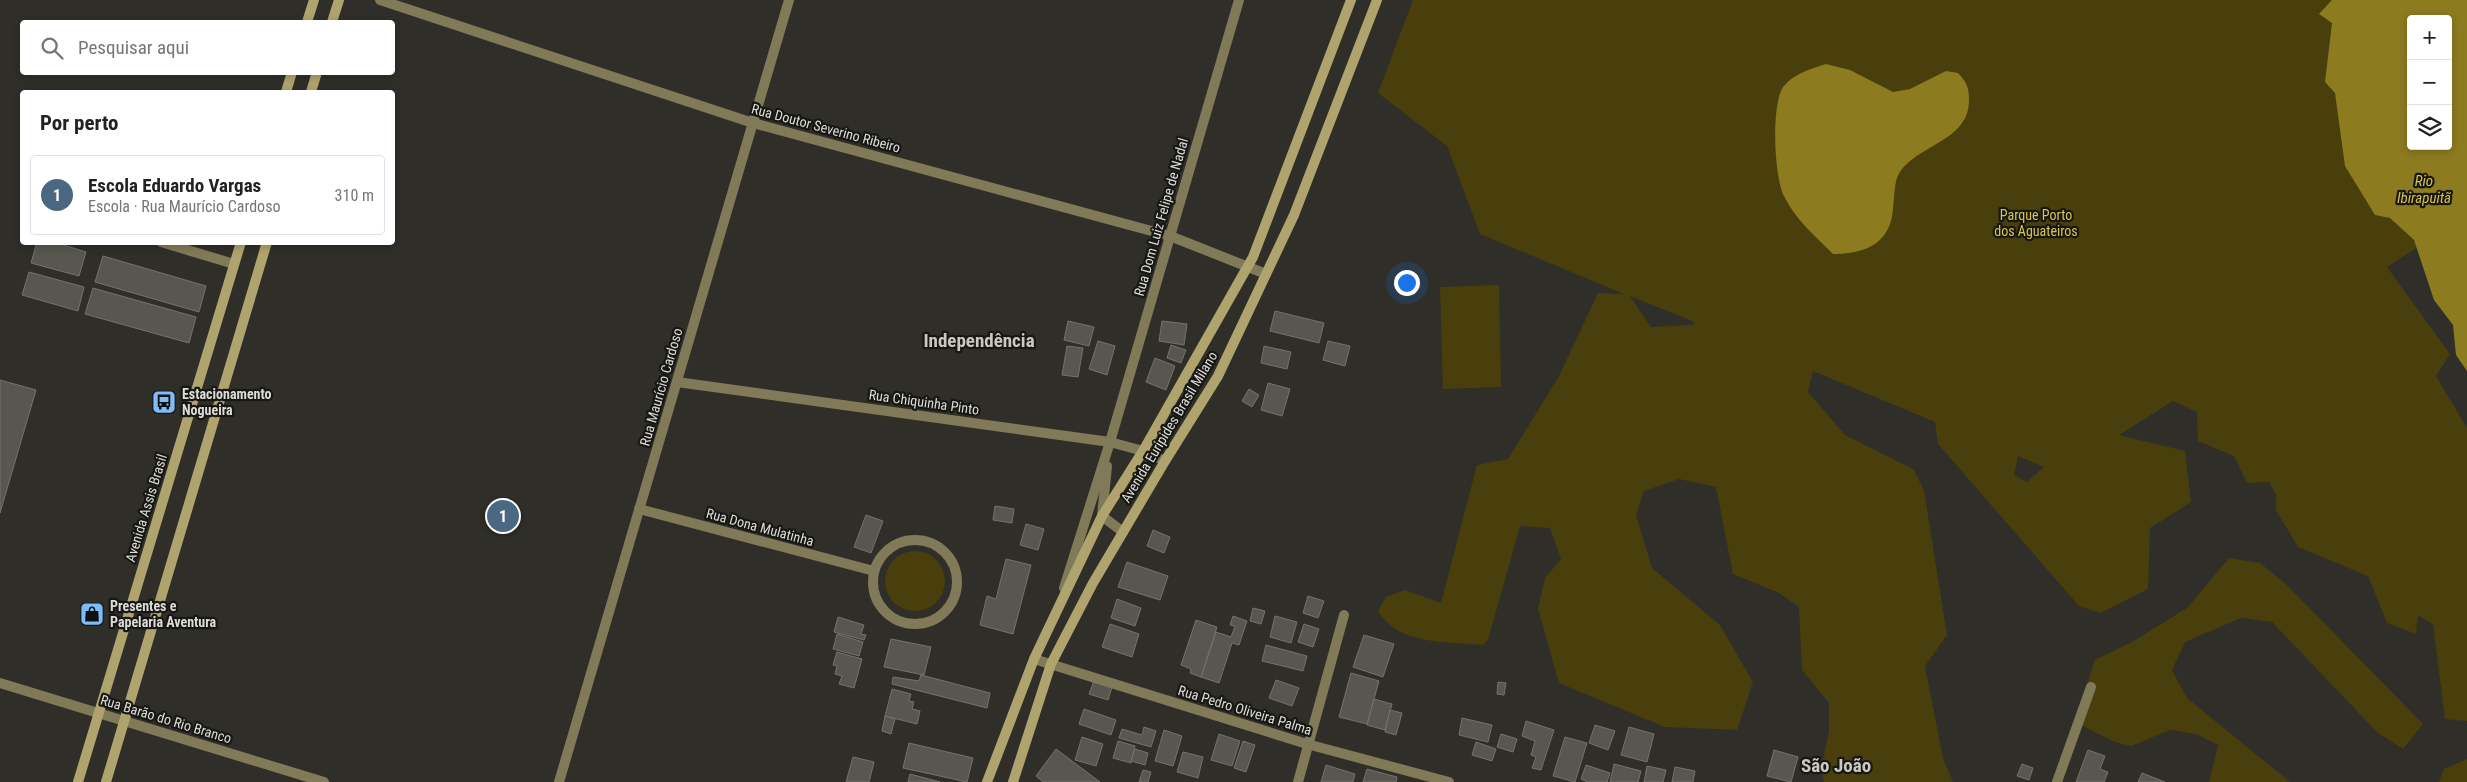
<!DOCTYPE html>
<html lang="pt">
<head>
<meta charset="utf-8">
<style>
  body { margin:0; font-family:"Roboto Condensed",sans-serif; background:#f6f6f6; color:#222 }
  .controls { position:absolute; right:15px; top:15px; display:grid; overflow:hidden; border-radius:5px; box-shadow:0 2px 8px #0003 }
  .controls button { width:45px; height:45px; display:grid; place-items:center; padding:0; border:0; border-bottom:1px solid #e0e0e0; background:#fff; color:#222; font:25px sans-serif }
  .you { position:absolute; left:1406px; top:282px; width:18px; height:18px; margin:-12px; border:4px solid #fff; border-radius:50%; background:#1a73e8; box-shadow:0 0 0 8px #1a73e833 }
  .badge { display:grid; place-items:center; width:32px; height:32px; border-radius:50%; background:#4b6883; color:#fff; font-size:16px; font-weight:700 }
  .pin { position:absolute; translate:-50% -50%; border:2px solid #fff; box-shadow:0 1px 5px #0006 }
  .list { margin:0; padding:0; list-style:none }
  h2 { display:flex; justify-content:space-between; align-items:center; height:65px; margin:0; padding:0 20px; font-size:21px }
  h2 small { font-size:16px; font-weight:400; color:#767676 }
  .list li { display:grid; grid-template-columns:32px 1fr auto; gap:15px; align-items:center; box-sizing:border-box; height:80px; margin:0 10px 10px; padding:0 10px; border:1px solid #e0e0e0; border-radius:5px }
  .list b { display:block; font-size:19px; white-space:nowrap }
  .list p { margin:0; font-size:16px; white-space:nowrap; color:#767676 }
  .list em { font-size:16px; font-style:normal; color:#767676 }
  .icon { flex:none; width:28px; height:28px; fill:none; stroke:currentColor; stroke-width:2; stroke-linecap:round; stroke-linejoin:round }
  .map { position:relative; flex:none; width:2467px; height:782px; overflow:hidden }
  .search { position:absolute; background:#fff; box-shadow:0 2px 8px #0003; left:20px; top:20px; width:375px; height:55px; display:flex; align-items:center; gap:12px; box-sizing:border-box; padding:0 18px; border-radius:5px; color:#767676; font-size:19px }
  .panel { position:absolute; background:#fff; box-shadow:0 2px 8px #0003; left:20px; top:90px; width:375px; height:155px; border-radius:5px }
  .map>svg:first-child { display:block }
  .green { fill:#483f0c; fill-rule:evenodd }
  .water { fill:#8c7b1f; fill-rule:evenodd }
  .building { fill:#58574f; stroke:#74736b }
  .lines { fill:none; stroke-linecap:round; stroke-linejoin:round }
  .minor { stroke:#807a58; stroke-width:10 }
  .tertiary { stroke:#807a58; stroke-width:10 }
  .secondary { stroke:#afa46d; stroke-width:10 }
  .labels { text-anchor:middle; stroke-width:4.5; stroke-linejoin:round; paint-order:stroke }
  .street-label { font-size:14px; fill:#dddcd8; stroke:#171713 }
  .park-label { font-size:14px; fill:#dbc44d; stroke:#171713 }
  .poi-label { font-size:14px; font-weight:bold; fill:#dddcd8; stroke:#171713; text-anchor:start }
  .water-label { font-size:15px; font-style:italic; fill:#d7c048; stroke:#171713 }
  .district-label { font-size:19px; font-weight:bold; fill:#cac8bf; stroke:#171713 }
</style>
</head>
<body>
<div class="map">
<svg width="2467" height="782" viewBox="0 0 2467 782">
  <rect width="100%" height="100%" fill="#302e28"/>
  <g class="green">
    <path d="M1413,0H2342L2353,145L2418,247L2387,267L2450,354L2436,376L2467,428V721L2445,719L2433,624L2418,615L2416,634L2387,623L2368,576L2298,547L2276,510V495L2269,482L2247,483L2234,456L2198,441L2197,412L2173,401L2119,435L2185,451L2191,502L2150,528L2148,589L2100,613L2079,606L1938,444L1935,422L1813,371L1808,392L1845,435L1913,469L1924,490L1947,635L1925,666L1943,758L1953,782H1824L1821,769L1829,731V703L1802,670L1799,607L1779,593L1733,574L1716,487L1679,479L1644,491L1636,515L1652,568L1720,625L1753,682L1737,730L1665,727L1559,683L1538,609L1545,578L1561,559L1550,528L1520,526L1488,640L1482,645C1447,641 1398,646 1378,611L1386,597L1405,590L1441,603L1477,465L1508,459L1559,376L1598,293L1624,294L1480,234L1447,146L1378,93ZM1630,296L1695,322V323L1692,325L1651,327ZM2018,456L2044,467L2027,482L2014,475Z"/>
    <path d="M1499,285L1501,387L1443,389L1440,287Z"/>
    <circle cx="915" cy="581" r="30"/>
    <path d="M2229,558L2260,563L2286,584L2423,724L2403,749L2378,733L2272,622L2241,618L2185,642L2172,670L2187,698L2290,782H2209L2218,745L2196,734L2170,730L2131,746L2115,742L2079,724L2082,698L2095,660L2132,642L2187,608Z"/>
    <path d="M2467,759V782H2439L2444,769Z"/>
  </g>
  <g class="water">
    <path d="M2332,0H2467V371L2456,355L2453,325L2434,300L2414,240L2390,218L2375,215L2345,166L2335,93L2325,82L2332,23L2319,14ZM2411,19H2448V146H2411Z"/>
    <path d="M1826,64L1850,70L1893,92L1910,89L1946,71L1958,73C1967,83 1969,87 1969,100C1969,141 1919,144 1900,172C1895,179 1895,189 1894,198C1893,206 1893,217 1890,224C1881,249 1856,254 1833,254C1815,236 1795,219 1784,196C1774,177 1771,105 1783,87C1794,73 1811,69 1826,64Z"/>
  </g>
  <g class="building">
    <path d="M37,242H54L86,252L79,276L31,263Z"/>
    <path d="M103,256L206,286L199,312L95,282Z"/>
    <path d="M29,272L84,287L78,311L22,295Z"/>
    <path d="M93,288L196,317L189,343L85,314Z"/>
    <path d="M1275,311L1324,323L1319,343L1270,331Z"/>
    <path d="M1068,321L1094,327L1089,346L1064,340Z"/>
    <path d="M1162,321L1187,324L1184,345L1159,341Z"/>
    <path d="M1098,341L1115,346L1107,375L1089,369Z"/>
    <path d="M1328,341L1350,346L1345,366L1323,360Z"/>
    <path d="M1171,345L1186,350L1181,363L1167,358Z"/>
    <path d="M1067,346L1083,348L1078,377L1062,375Z"/>
    <path d="M1264,346L1291,352L1287,369L1261,363Z"/>
    <path d="M1155,358L1175,366L1166,390L1146,382Z"/>
    <path d="M0,380L36,390L0,513Z"/>
    <path d="M1268,383L1290,389L1282,416L1261,410Z"/>
    <path d="M1249,389L1259,395L1252,407L1242,401Z"/>
    <path d="M995,506L1014,509L1012,523L993,520Z"/>
    <path d="M866,515L883,521L871,553L854,547Z"/>
    <path d="M1026,524L1044,529L1038,550L1020,545Z"/>
    <path d="M1153,530L1170,537L1164,553L1147,546Z"/>
    <path d="M1006,559L1031,565L1013,634L980,625L987,596L996,599Z"/>
    <path d="M1127,562L1168,576L1160,600L1118,587Z"/>
    <path d="M1308,596L1324,601L1318,618L1303,613Z"/>
    <path d="M1117,599L1141,608L1135,626L1111,618Z"/>
    <path d="M1253,608L1265,611L1261,624L1250,621Z"/>
    <path d="M1233,616L1247,621L1239,645L1232,643L1219,683L1201,677L1216,632L1231,637L1235,626L1230,625Z"/>
    <path d="M1275,616L1297,622L1291,643L1270,637Z"/>
    <path d="M838,617L864,625L861,634L866,635L864,640L834,632Z"/>
    <path d="M1196,620L1217,627L1201,677L1190,673L1191,669L1181,665Z"/>
    <path d="M1110,624L1139,634L1132,657L1102,647Z"/>
    <path d="M1304,624L1319,629L1313,647L1298,642Z"/>
    <path d="M837,634L863,642L859,656L833,649Z"/>
    <path d="M1364,635L1394,644L1383,677L1353,667Z"/>
    <path d="M891,639L931,647L924,675L884,667Z"/>
    <path d="M1266,645L1307,656L1303,671L1262,661Z"/>
    <path d="M837,652L862,659L854,688L839,684L842,676L835,674L837,666L833,665Z"/>
    <path d="M1351,673L1379,681L1367,724L1339,717Z"/>
    <path d="M921,675L990,693L987,708L892,684L893,677L919,681Z"/>
    <path d="M1276,680L1299,688L1292,706L1269,698Z"/>
    <path d="M1094,681L1112,687L1108,700L1089,694Z"/>
    <path d="M1498,682L1506,683L1504,695L1497,694Z"/>
    <path d="M892,689L911,694L909,701L914,702L912,709L920,711L917,724L885,716Z"/>
    <path d="M1374,699L1392,704L1385,730L1367,725Z"/>
    <path d="M1084,709L1116,720L1111,735L1079,724Z"/>
    <path d="M1390,710L1402,713L1396,735L1385,732Z"/>
    <path d="M885,716L895,719L891,734L882,731Z"/>
    <path d="M1462,718L1492,725L1488,742L1459,735Z"/>
    <path d="M1526,721L1554,730L1541,770L1532,768L1536,757L1531,755L1535,741L1522,736Z"/>
    <path d="M1595,725L1615,731L1608,750L1589,743Z"/>
    <path d="M1144,727L1156,731L1151,747L1119,738L1122,729L1142,735Z"/>
    <path d="M1629,727L1654,734L1647,762L1621,755Z"/>
    <path d="M1164,730L1182,736L1173,766L1155,761Z"/>
    <path d="M1219,734L1240,741L1232,766L1211,760Z"/>
    <path d="M1501,734L1517,739L1513,752L1497,747Z"/>
    <path d="M1082,737L1103,744L1096,766L1075,760Z"/>
    <path d="M1565,737L1587,743L1575,782L1553,776Z"/>
    <path d="M1118,741L1135,746L1131,763L1113,758Z"/>
    <path d="M1243,741L1255,745L1246,772L1234,768Z"/>
    <path d="M1476,742L1496,749L1492,761L1472,755Z"/>
    <path d="M909,743L973,758L967,782L903,768Z"/>
    <path d="M1056,749L1100,782H1043L1036,776Z"/>
    <path d="M1135,749L1148,753L1145,765L1131,761Z"/>
    <path d="M1774,750L1798,757L1791,782L1767,776Z"/>
    <path d="M2088,750L2105,756L2100,769L2108,772L2104,782H2076Z"/>
    <path d="M1183,752L1203,757L1198,778L1177,772Z"/>
    <path d="M853,757L874,762L869,782H846Z"/>
    <path d="M1614,764L1641,771L1638,782H1610Z"/>
    <path d="M2022,764L2033,768L2029,780L2017,776Z"/>
    <path d="M1326,765L1355,774L1353,782H1321Z"/>
    <path d="M1586,765L1610,773L1607,782H1588L1581,779Z"/>
    <path d="M1647,766L1666,770L1663,782H1644Z"/>
    <path d="M1675,767L1695,771L1693,782H1672Z"/>
    <path d="M1367,769L1397,777L1396,782H1363Z"/>
    <path d="M1143,770L1151,772L1148,782H1139Z"/>
    <path d="M2142,773L2165,782H2138Z"/>
    <path d="M910,774L940,782H908Z"/>
  </g>
  <g class="lines">
    <g class="minor">
      <path d="M380,0L753,123L1170,236L1266,274"/>
      <path d="M161,242L234,264"/>
      <path d="M677,382L1110,442L1143,451L1165,461"/>
      <path d="M1107,466L1102,516L1123,532"/>
      <path d="M639,509L874,571"/>
      <circle cx="915" cy="582" r="42"/>
      <path d="M1064,588L1110,442L1239,0"/>
      <path d="M1034,659L1307,744L1449,782"/>
      <path d="M0,683L324,782"/>
      <path d="M1298,782L1344,615"/>
      <path d="M2057,782L2091,687"/>
    </g>
    <path class="tertiary" d="M559,782L789,0"/>
    <g class="secondary">
      <path d="M307,22L314,0"/>
      <path d="M332,22L339,0"/>
      <path d="M286,92L292,72"/>
      <path d="M311,92L317,72"/>
      <path d="M78,782L241,242"/>
      <path d="M106,782L267,242"/>
      <path d="M987,782L1034,659L1102,516L1143,451L1253,257L1351,0"/>
      <path d="M1013,782L1051,664L1093,583L1165,461L1218,376L1294,215L1377,0"/>
    </g>
  </g>
  <defs>
    <g id="bus-square" transform="scale(1.25)"><rect x="-9" y="-9" width="18" height="18" rx="4" fill="#7ebdf9" stroke="#171713"/><path d="M-5-6H5V4H4V6H2V4H-2V6H-4V4H-5ZM-3.5-4V0h7V-4ZM-3.5 1.2v1.5H-2V1.2ZM2 1.2v1.5H3.5V1.2Z" fill="#111"/></g>
    <g id="shop-square" transform="scale(1.25)"><rect x="-9" y="-9" width="18" height="18" rx="4" fill="#7ebdf9" stroke="#171713"/><path d="M-5-2.5h2.3a2.7 3.5 0 0 1 5.4 0H5L5.5 6h-11ZM-1.5-2.5h3a1.5 2.3 0 0 0-3 0Z" fill="#111"/></g>
  </defs>
  <g fill-rule="evenodd">
    <use href="#bus-square" x="164" y="402"/>
    <use href="#shop-square" x="92" y="614"/>
  </g>
  <g class="labels">
    <g class="street-label">
      <text transform="translate(826 128) rotate(15)" y="5">Rua Doutor Severino Ribeiro</text>
      <text transform="translate(1161 217) rotate(-74)" y="5">Rua Dom Luiz Felipe de Nadal</text>
      <text transform="translate(661 387) rotate(-74)" y="5">Rua Maurício Cardoso</text>
      <text transform="translate(924 402) rotate(8)" y="5">Rua Chiquinha Pinto</text>
      <text transform="translate(1169 427) rotate(-59)" y="5">Avenida Euripides Brasil Milano</text>
      <text transform="translate(146 508) rotate(-73)" y="5">Avenida Assis Brasil</text>
      <text transform="translate(760 527) rotate(15)" y="5">Rua Dona Mulatinha</text>
      <text transform="translate(1245 710) rotate(17)" y="5">Rua Pedro Oliveira Palma</text>
      <text transform="translate(166 719) rotate(17)" y="5">Rua Barão do Rio Branco</text>
    </g>
    <g class="park-label">
      <text x="2036" y="220">Parque Porto<tspan x="2036" dy="16">dos Aguateiros</tspan></text>
    </g>
    <g class="poi-label">
      <text x="182" y="399">Estacionamento<tspan x="182" dy="16">Nogueira</tspan></text>
      <text x="110" y="611">Presentes e<tspan x="110" dy="16">Papelaria Aventura</tspan></text>
    </g>
    <g class="water-label">
      <text x="2424" y="186">Rio<tspan x="2424" dy="17">Ibirapuitã</tspan></text>
    </g>
    <g class="district-label">
      <text x="979" y="347">Independência</text>
      <text x="1836" y="772">São João</text>
    </g>
  </g>
</svg>
<div class="controls">
<button>+</button>
<button>−</button>
<button><svg class="icon" aria-label="layers" viewBox="0 0 24 24"><path d="M12 4l9 5-9 5-9-5zM3 14l9 5 9-5"/></svg></button>
</div>
<div class="you"></div>
<div class="pin badge" style="left:503px;top:516px">1</div>
<div class="search"><svg class="icon" aria-label="search" viewBox="0 0 24 24"><circle cx="10" cy="10" r="6"/><path d="M15 15l6 6"/></svg>Pesquisar aqui</div>
<section class="panel">
<h2>Por perto<small></small></h2>
<ul class="list">
<li><span class="badge">1</span><div><b>Escola Eduardo Vargas</b><p>Escola · Rua Maurício Cardoso</p></div><em>310 m</em></li>
</ul>
</section>
</div>
</body>
</html>
